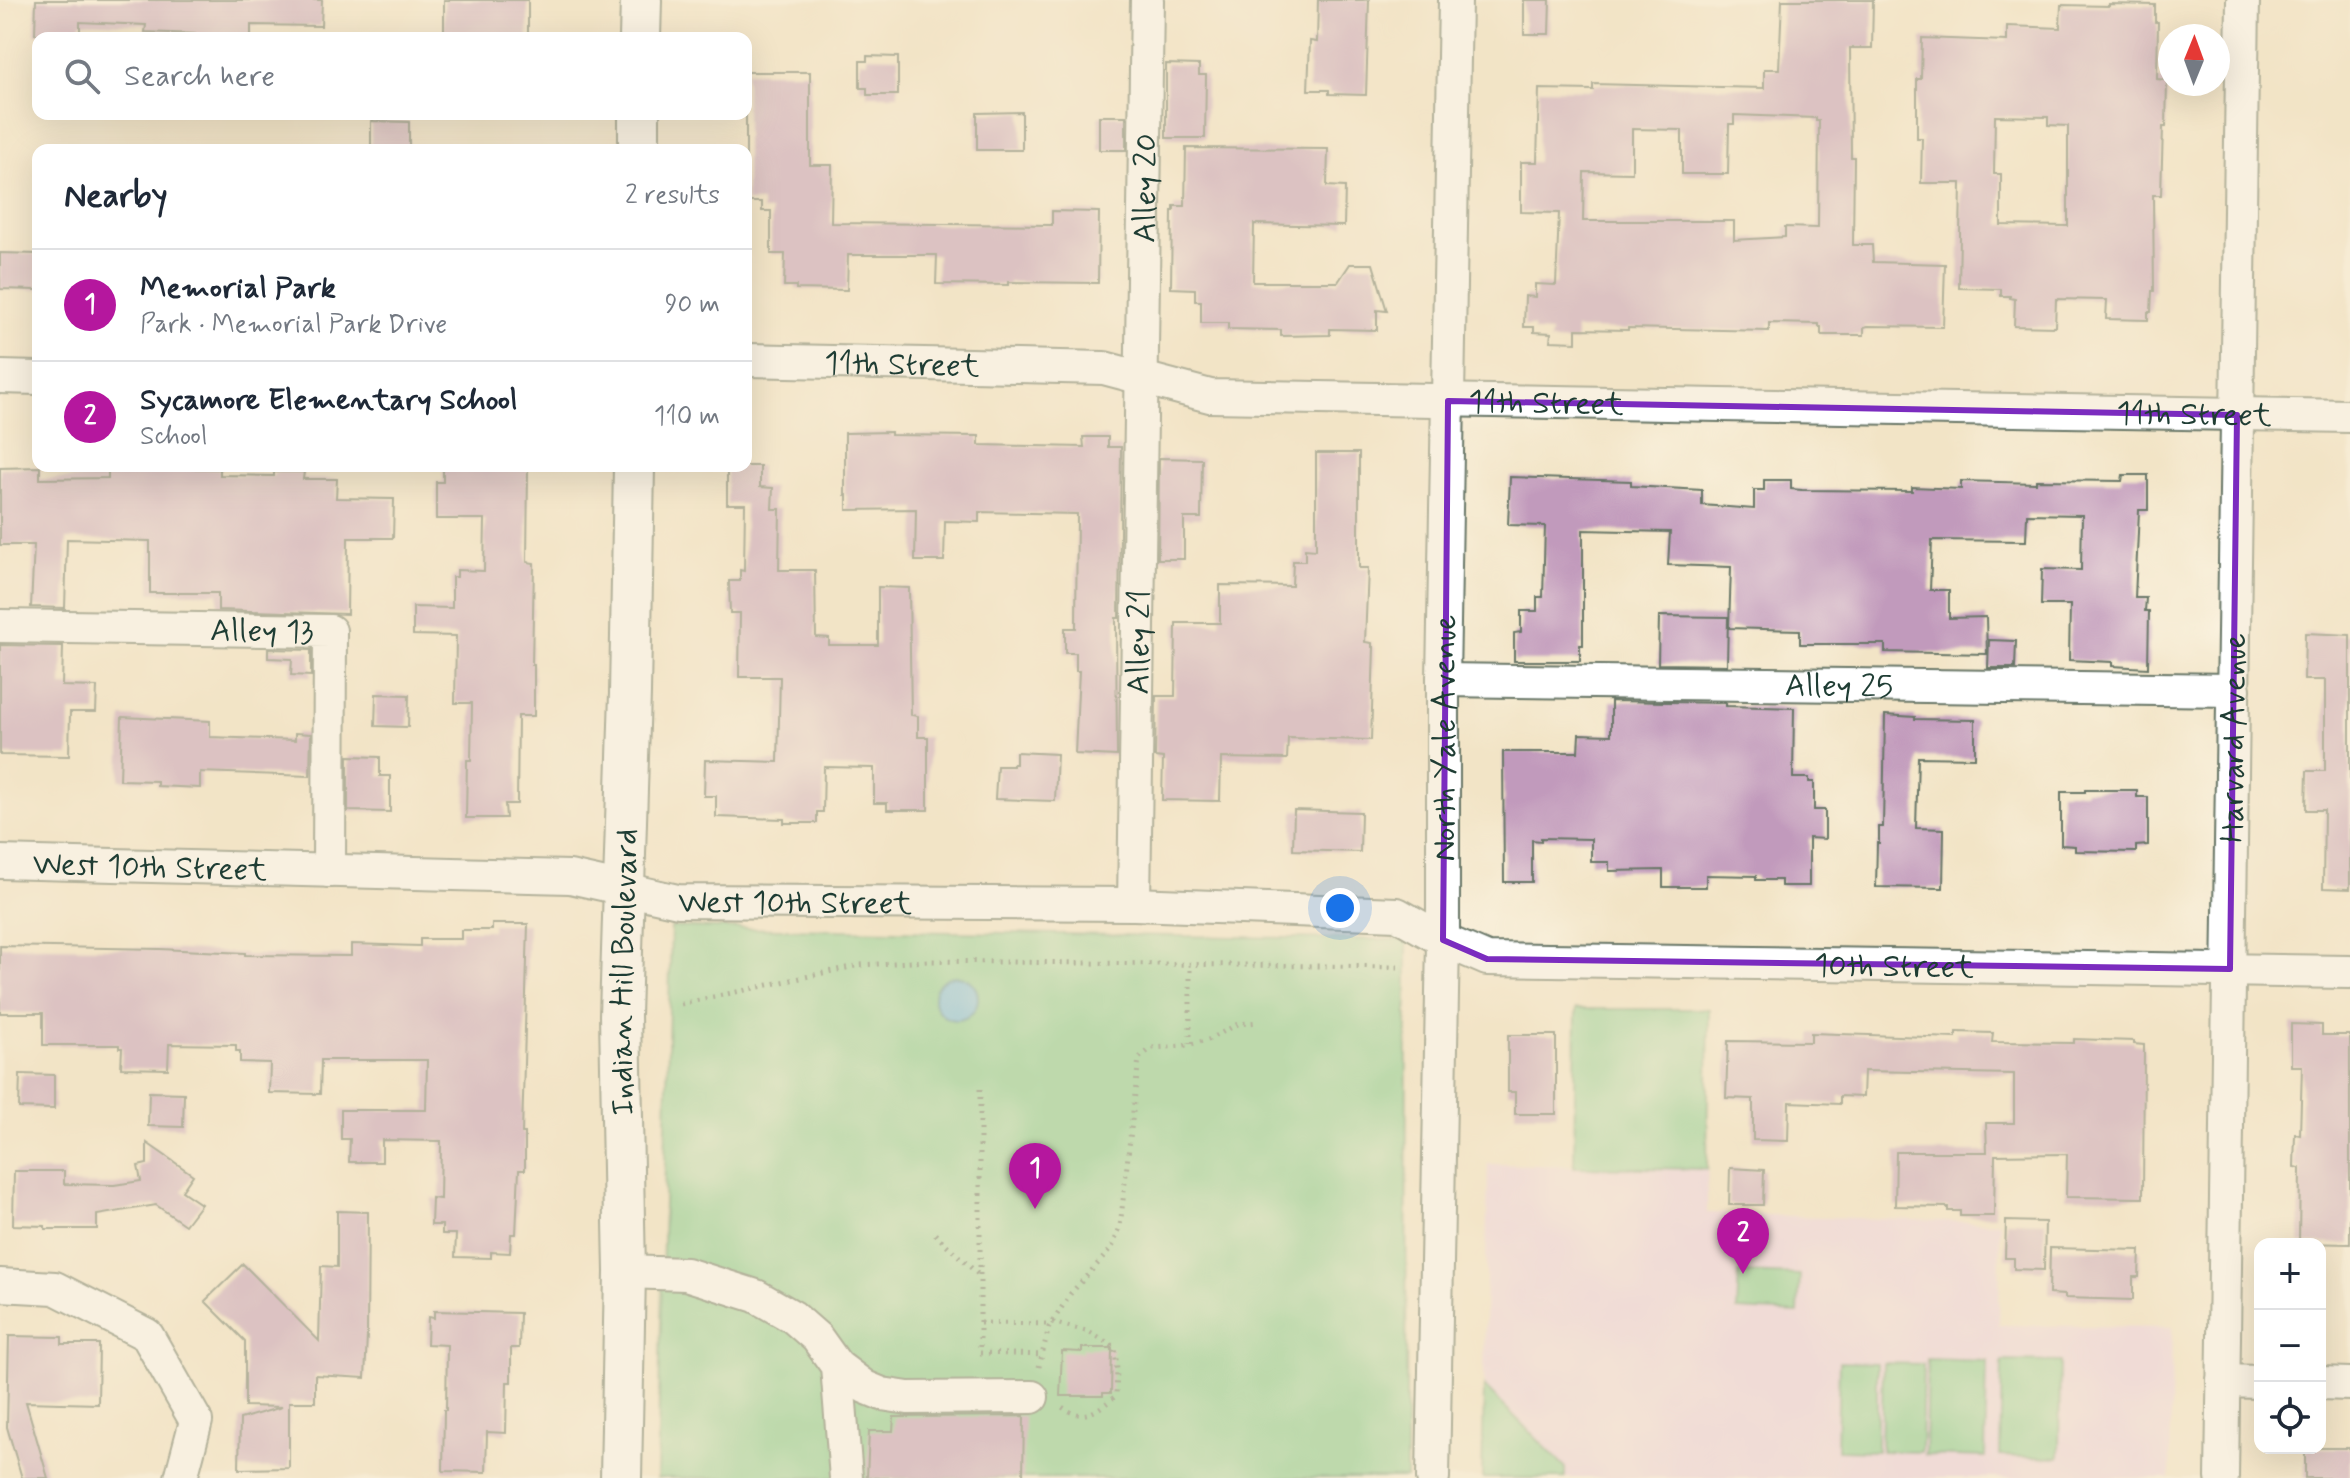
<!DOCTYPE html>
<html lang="en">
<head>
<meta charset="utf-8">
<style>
  body { margin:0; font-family:Mynerve,sans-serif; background:#f2f2f3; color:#1f2937 }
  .controls { position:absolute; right:24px; bottom:24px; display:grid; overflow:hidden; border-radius:16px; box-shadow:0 8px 32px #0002 }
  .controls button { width:72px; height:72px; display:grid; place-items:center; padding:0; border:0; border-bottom:2px solid #e0e1e3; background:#fff; color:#1f2937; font:40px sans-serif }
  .compass { position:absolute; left:2158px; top:24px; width:72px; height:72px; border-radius:50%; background:#fff; box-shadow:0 8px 32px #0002; rotate:1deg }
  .you { position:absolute; left:1340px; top:908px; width:28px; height:28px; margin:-20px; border:6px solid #fff; border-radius:50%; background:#1a73e8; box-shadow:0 0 0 12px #1a73e833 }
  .badge { display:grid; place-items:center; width:52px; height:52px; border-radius:50%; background:#b5179e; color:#fff; font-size:26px; font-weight:700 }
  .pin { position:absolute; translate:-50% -66px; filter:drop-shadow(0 2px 4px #0008) }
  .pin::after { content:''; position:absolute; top:42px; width:28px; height:24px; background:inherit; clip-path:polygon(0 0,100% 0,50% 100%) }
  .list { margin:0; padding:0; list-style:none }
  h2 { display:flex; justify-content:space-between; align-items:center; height:104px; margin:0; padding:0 32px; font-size:34px }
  h2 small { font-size:26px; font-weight:400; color:#747a83 }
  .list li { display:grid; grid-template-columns:52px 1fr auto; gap:24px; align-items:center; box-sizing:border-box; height:112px; padding:0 32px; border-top:2px solid #e0e1e3 }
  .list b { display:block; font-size:30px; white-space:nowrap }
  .list p { margin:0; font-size:26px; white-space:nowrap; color:#747a83 }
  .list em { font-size:26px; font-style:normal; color:#747a83 }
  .icon { flex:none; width:44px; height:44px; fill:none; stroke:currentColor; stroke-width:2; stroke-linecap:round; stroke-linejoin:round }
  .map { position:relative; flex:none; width:2350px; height:1478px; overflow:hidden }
  .search { position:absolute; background:#fff; box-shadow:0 8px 32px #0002; left:32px; top:32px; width:720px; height:88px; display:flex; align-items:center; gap:20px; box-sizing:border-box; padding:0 28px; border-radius:16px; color:#747a83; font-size:30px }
  .panel { position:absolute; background:#fff; box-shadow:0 8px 32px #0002; left:32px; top:144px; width:720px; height:328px; border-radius:16px }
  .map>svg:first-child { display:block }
  .built { fill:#edd0e8 }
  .green { fill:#7ecd8d; stroke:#4e8560; stroke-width:2 }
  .water { fill:#67b9e3; stroke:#437b8c; stroke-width:2 }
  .building { fill:#c19abc; fill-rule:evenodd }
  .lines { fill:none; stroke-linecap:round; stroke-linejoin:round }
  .minor-casing { stroke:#697767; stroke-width:36 }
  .major-casing { stroke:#697767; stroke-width:44 }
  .path { stroke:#697767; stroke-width:5; stroke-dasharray:2 6; stroke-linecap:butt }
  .minor { stroke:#fff; stroke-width:32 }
  .major { stroke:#fff; stroke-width:40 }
  .marked { fill:none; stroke:#7b2cbf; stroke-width:6; stroke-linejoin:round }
  .labels { text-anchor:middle; stroke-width:8; stroke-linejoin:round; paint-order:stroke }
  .street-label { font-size:32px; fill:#1f3d34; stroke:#fcf5e5 }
</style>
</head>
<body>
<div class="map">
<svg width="2350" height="1478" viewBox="0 0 2350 1478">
  <rect width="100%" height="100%" fill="#fcf5e5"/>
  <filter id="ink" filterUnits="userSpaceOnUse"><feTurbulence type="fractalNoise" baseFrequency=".0125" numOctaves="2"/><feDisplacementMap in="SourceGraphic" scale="16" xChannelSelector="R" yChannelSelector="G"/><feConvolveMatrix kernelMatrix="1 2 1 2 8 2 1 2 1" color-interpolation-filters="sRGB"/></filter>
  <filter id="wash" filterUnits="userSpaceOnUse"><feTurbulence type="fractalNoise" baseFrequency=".006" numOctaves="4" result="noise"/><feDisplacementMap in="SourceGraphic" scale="32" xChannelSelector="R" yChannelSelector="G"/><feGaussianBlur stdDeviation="1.8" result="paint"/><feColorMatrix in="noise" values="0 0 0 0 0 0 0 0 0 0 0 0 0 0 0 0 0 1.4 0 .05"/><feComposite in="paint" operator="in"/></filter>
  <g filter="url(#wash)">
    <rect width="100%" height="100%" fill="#f2e4c6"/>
    <path class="built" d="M1576,1009H1709L1707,1213L2000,1223L1999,1325L2172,1327L2170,1478H1482L1488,1164L1574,1166Z"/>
    <g class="green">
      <path d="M671,927L1407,940L1406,1478H657Z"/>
      <path d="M1576,1009H1709L1707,1169L1574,1167Z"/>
      <path d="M1739,1273L1800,1275L1798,1313L1737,1310Z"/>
      <path d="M1927,1359L1987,1361L1985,1457L1925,1455Z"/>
      <path d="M2002,1361L2060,1362L2059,1458L2000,1456Z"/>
      <path d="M1839,1362L1877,1363V1451L1837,1450Z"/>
      <path d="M1883,1363L1923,1364L1921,1452L1881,1451Z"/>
      <path d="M1484,1386L1565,1467V1478H1482Z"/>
    </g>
    <circle class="water" cx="956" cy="998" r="22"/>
    <g id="blocks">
      <g class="building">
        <path d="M36,0H322L321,26L251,25V38H196V34L145,32L146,25L80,22V36L35,34Z"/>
        <rect x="444" y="0" width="84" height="38"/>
        <path d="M1318,0H1369L1366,95L1329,94V90H1308L1310,41L1317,42Z"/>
        <path d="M1524,0H1550L1549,34H1524Z"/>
        <path d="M1782,0H1873L1872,48H1850L1851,157H1854L1853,245H1872L1873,262L1945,264L1943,327L1868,326L1864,327V335H1821V327H1819V324L1769,323V331L1628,328V330L1576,329V342L1550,341L1551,333L1534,332V327H1524L1525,296L1535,297V284L1556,285L1559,213L1521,212V162H1537L1539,89L1593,90V84L1764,88V69H1779ZM1734,115L1816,118V121H1819L1818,228L1785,227V237L1734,240V221H1583L1584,172L1632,173V129L1682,130V174H1728L1729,124H1734Z"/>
        <path d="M2109,4L2155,5V22H2158L2157,79L2167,80L2166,127H2163L2161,195H2153L2154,291H2152L2151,312H2148V320L2106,319L2107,300L2056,299L2055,327L2014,326L2015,299L2010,298V296H2001V289L1959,288L1961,183H1921L1922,138H1917V79H1921L1922,38L2007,41V26L2060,28L2061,5L2109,6ZM1995,116L2048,117V125L2068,126V226L2001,225V174H1994Z"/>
        <path d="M867,56L898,57V95H867V88H860V61H867Z"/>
        <path d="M1166,64L1199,65V75H1206L1205,138H1166Z"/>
        <path d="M746,72H810V165H832L831,223L1052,225V211L1099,212L1098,283L1009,282V285L936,284L937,255H848L847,290L796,289V286H784L785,254H771V211H762V202H746Z"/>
        <path d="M1022,112V150H977V113Z"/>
        <rect x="1099" y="116" width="27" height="34"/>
        <path d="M371,121L409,122V150H371Z"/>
        <path d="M1186,148L1328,149L1327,186L1345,187L1344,226L1254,224L1253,282H1338L1350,264H1373L1387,311L1377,310V330L1330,329V335L1281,336V330L1228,329V323H1201V301H1195V289L1171,288L1172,211H1174V206H1185Z"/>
        <path d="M0,253L38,254V290L0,289Z"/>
        <path d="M891,432V435L979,436V445L1084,447L1083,437H1108V447H1121L1119,618H1116L1117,756L1075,754L1079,671H1076V653H1065V628H1076L1077,514L979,512V522L945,521L944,561H915L916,509L847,510V495H845V433Z"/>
        <path d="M1316,453H1359V568H1368L1365,642L1372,643V647H1374L1371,740L1288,738L1287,759L1221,758L1220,801L1162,800L1163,758L1155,757L1156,696H1175L1176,623H1220V585L1292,586L1293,561H1305V549L1316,550Z"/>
        <path d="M1159,458L1202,459L1201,518H1184V559H1158Z"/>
        <path d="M443,466H528L527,562L534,563L532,665H534V716H518L517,804H505L506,818H466L467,760H471L472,703H455L456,636L413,635V607L452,608V577H457V570L484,571L485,519H436V482H443Z"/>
        <path d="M727,466H760V487L773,488L772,509H780L779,570H815L816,637L829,638V645H878V587L909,588L911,715L918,716V737H928V810H887V803H874V768L824,767L823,812H817V823H784V819L716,817V796H704L705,760L778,762L780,677H739L740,613H730L729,581H740V570L744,571L745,504H727Z"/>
        <path d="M40,467V479L108,478V467L220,469V475L274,476V472H304L303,479H337L336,498L394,499L393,538H348L347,614L218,610V593H150V541L67,539L65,608L31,607L34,545H0V468Z"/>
        <path d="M2123,475H2148V510H2139L2135,598H2146L2145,611H2149L2148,668L2112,666V662L2069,660L2070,605H2041L2042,569L2081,570L2082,515L2027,514L2026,541L1932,540L1930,590H1949V618L1986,617L1987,654L1885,652V644H1800V630L1729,628L1731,567L1668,565L1670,532L1583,530V645H1580V661H1514V633L1521,632V611H1537V597H1543L1545,526L1508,525L1510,477L1631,481V486L1702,490V505L1754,509V490H1764V480H1791V489L1802,490L1912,491V487L1961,489V481L2036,483V480L2122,481Z"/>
        <path d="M1659,616L1728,617L1727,665L1658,664Z"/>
        <path d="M2305,633L2350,635V889L2323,888L2324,810H2306L2307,771H2325V680H2304Z"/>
        <path d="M1989,640L2016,641L2015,668H1988Z"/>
        <path d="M0,645L63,646L62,686L97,687L96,712H70L69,756L0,755Z"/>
        <path d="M268,649L311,650V676L291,675L292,659L268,658Z"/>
        <path d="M376,694L409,695L408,727L375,726Z"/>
        <path d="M1611,701L1726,703V706L1794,708L1793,778H1809V782H1814V810H1825V839L1809,838V886H1781V880H1756V876L1706,875V887H1663V870L1609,871V862H1591V839L1541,838V841L1532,840V882H1504L1503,752H1578L1579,734L1611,735Z"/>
        <path d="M1885,715L1915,717V719L1975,720V758L1918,757L1916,828L1944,829L1943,888L1876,887L1877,843H1879V827H1883Z"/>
        <path d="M122,717L210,721V737L295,740V733L311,734L310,776L200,772V788L157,786V781L120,780Z"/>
        <path d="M1016,752L1057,754L1055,801L995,799L997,766H1013V764H1016Z"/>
        <path d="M348,756L380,757V776H390V812L348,811Z"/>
        <path d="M2085,790H2137V797H2148V845L2136,846V852L2075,851V846L2061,845V792H2085Z"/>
        <path d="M1294,810L1361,812L1360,852L1293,850Z"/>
        <path d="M492,924H528L522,1133H525V1170H519L516,1234H511L510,1253L491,1252V1258L455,1257L456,1234H442V1225H431L432,1198L440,1199L441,1141L382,1140V1162H349L350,1139H341V1110H426L427,1060H321L320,1094L269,1093L270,1063L240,1062V1051H236V1045L169,1044L168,1069L121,1068L122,1048H119V1045H43V1013H0V946L160,949L245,953V955L351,956V944L420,946V939H461V930H492Z"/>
        <path d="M2291,1024L2322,1025V1035H2350V1244L2299,1243L2300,1168L2294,1167L2295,1134L2300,1135L2302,1066H2291Z"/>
        <path d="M1956,1032L1993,1033L1992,1042L2074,1043V1039L2134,1041V1044L2144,1045L2143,1198L2066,1197L2067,1154L1995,1155L1994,1216H1960V1211H1948V1207L1895,1206L1896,1152H1987L1986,1123H2014V1074L1864,1071L1863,1097L1840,1096V1104L1789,1102L1788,1141L1753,1140V1099L1726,1098L1728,1041L1811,1042V1033L1956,1038Z"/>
        <path d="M1508,1035H1556V1114H1515V1092H1508Z"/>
        <path d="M20,1074L54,1075V1109L19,1108Z"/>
        <path d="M149,1092L184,1093L183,1127L148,1126Z"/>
        <path d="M147,1143L193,1175L182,1191L201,1204L185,1225L156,1205L97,1215V1229H45V1226L13,1225L14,1171H64V1184L114,1185L141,1181L138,1166L147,1164Z"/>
        <path d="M1730,1168L1764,1170L1763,1205H1729Z"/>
        <path d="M337,1211L368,1212L367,1335L365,1378L315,1375V1402H289V1468L239,1469L240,1419L282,1407L245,1406V1341L205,1301L243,1264L319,1341L321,1266L337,1267Z"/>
        <path d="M2006,1221L2045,1222L2044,1270L2014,1269V1258H2005Z"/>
        <path d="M2050,1248L2140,1250L2139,1277H2133V1300L2065,1298V1295L2049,1294Z"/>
        <path d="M434,1311L520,1313L519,1348H511V1382H507L506,1433L487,1432L486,1472L443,1471L444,1410H446L447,1345L427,1344L428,1317L434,1318Z"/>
        <path d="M9,1336L62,1337V1344H99L98,1404L26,1402L48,1478H22L7,1427Z"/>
        <path d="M1082,1348H1112L1111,1393H1103V1396H1060L1062,1351L1082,1352Z"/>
        <path d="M1024,1416L1023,1478H867L869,1431H893L894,1417Z"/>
        <rect x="2305" y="1448" width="45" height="30"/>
      </g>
    </g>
  </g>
  <g filter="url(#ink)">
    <use href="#blocks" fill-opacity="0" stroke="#697767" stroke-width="2"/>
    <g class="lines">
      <g class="minor-casing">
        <g id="minor">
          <path id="s1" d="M746,360L1104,368L1210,396L2350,416"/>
          <path d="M0,377L38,378"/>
          <path id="s2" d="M0,626L330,631L329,871"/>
          <path id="s3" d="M1443,680L2234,690"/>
          <path id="s4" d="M0,862L570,877L678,901L1134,904L1397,914L1443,940L1487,959L2350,972"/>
          <path id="s5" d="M1134,904L1147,0"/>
          <path d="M625,1272L686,1274L756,1296L793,1317L817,1338L837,1366L846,1478"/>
          <path d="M0,1285L55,1288L147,1335L196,1421L181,1478"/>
          <path d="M837,1366L865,1387L882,1394L908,1398L1032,1397"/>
          <path d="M2223,1381L2260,1382"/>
          <path d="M2320,1383L2350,1384"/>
          <path id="s6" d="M1433,1478L1443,940V680L1455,0"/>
          <path id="s7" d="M2222,1478L2243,0"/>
        </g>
      </g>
      <g class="major-casing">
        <g id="major">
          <path d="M640,38L641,0"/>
          <path d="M639,150V114"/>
          <path id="s8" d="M621,1478L625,1272L620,1015L630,693L634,466"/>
        </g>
      </g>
      <g class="path">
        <path d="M681,1004L860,965L928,961L1398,967"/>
        <path d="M1190,1044V965"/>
        <path d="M980,1089V1353L1042,1355"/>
        <path d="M935,1234L980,1276"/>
        <path d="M1052,1322L1090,1332L1115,1347L1117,1370L1116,1396C1097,1410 1085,1423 1062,1407"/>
        <path d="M980,1323L1050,1324"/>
        <path d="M1039,1367L1049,1327L1071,1293L1112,1248L1120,1227L1139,1058L1152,1048L1182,1046L1208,1040L1238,1024L1259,1022"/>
      </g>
      <use href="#minor" class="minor"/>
      <use href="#major" class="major"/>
    </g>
  </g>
  <path d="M0 0H2350V1478H0ZM1448,401L2237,415L2230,969L1487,959L1443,940Z" fill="#f2e4c6" fill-opacity=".55" fill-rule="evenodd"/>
  <path class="marked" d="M1448,401L2237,415L2230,969L1487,959L1443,940Z"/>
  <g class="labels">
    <g class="street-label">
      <text dy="11" stroke="none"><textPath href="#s5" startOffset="716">Alley 20</textPath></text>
      <text dy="11" stroke="none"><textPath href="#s1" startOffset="156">11th Street</textPath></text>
      <text dy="11" stroke="none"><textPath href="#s1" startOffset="804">11th Street</textPath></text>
      <text dy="11" stroke="none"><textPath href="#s1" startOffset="1452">11th Street</textPath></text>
      <text dy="11" stroke="none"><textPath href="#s2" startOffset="262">Alley 13</textPath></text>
      <text dy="11" stroke="none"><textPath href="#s5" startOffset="262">Alley 21</textPath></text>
      <text dy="11" stroke="none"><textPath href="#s3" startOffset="396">Alley 25</textPath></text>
      <text dy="11" stroke="none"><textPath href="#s6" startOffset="740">North Yale Avenue</textPath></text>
      <text dy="11" stroke="none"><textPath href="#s7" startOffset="740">Harvard Avenue</textPath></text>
      <text dy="11" stroke="none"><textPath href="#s4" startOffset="150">West 10th Street</textPath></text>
      <text dy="11" stroke="none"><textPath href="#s4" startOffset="798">West 10th Street</textPath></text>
      <text dy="11" stroke="none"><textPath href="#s4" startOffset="1908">10th Street</textPath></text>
      <text dy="11" stroke="none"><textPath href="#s8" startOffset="506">Indian Hill Boulevard</textPath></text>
    </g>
  </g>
</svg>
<div class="controls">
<button>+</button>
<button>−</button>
<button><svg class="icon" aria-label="locate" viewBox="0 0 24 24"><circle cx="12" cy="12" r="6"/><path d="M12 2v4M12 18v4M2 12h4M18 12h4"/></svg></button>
</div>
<svg class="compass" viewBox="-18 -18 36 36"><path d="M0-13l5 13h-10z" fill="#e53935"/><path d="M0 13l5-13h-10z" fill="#747a83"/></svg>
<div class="you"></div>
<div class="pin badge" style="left:1035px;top:1209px">1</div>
<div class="pin badge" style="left:1743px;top:1274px">2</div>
<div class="search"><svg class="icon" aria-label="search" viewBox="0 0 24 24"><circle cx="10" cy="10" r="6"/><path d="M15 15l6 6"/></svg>Search here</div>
<section class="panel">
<h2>Nearby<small>2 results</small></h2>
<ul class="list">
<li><span class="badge">1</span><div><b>Memorial Park</b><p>Park · Memorial Park Drive</p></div><em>90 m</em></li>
<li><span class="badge">2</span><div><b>Sycamore Elementary School</b><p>School</p></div><em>110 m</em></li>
</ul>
</section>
</div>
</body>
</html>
